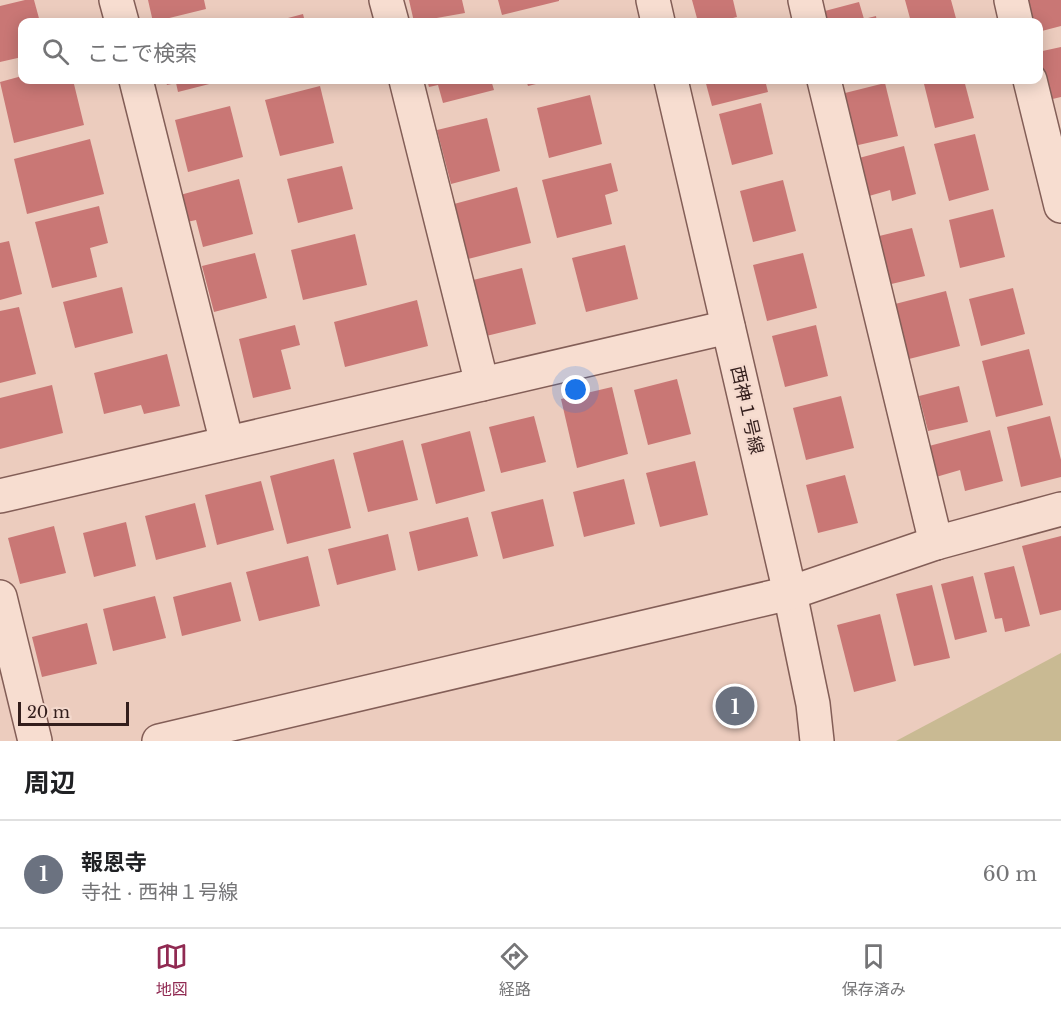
<!DOCTYPE html>
<html lang="ja">
<head>
<meta charset="utf-8">
<style>
  body { margin:0; font-family:"Libre Baskerville","Noto Sans JP",serif; background:#f2f2f2; color:#202124 }
  .scale { position:absolute; left:18px; bottom:15px; width:111px; box-sizing:border-box; padding-left:6px; border:3px solid #331e1c; border-top:0; font-size:16px; line-height:21px; white-space:nowrap; color:#331e1c; -webkit-text-stroke:4px #f4d9cd; paint-order:stroke }
  .you { position:absolute; left:576px; top:390px; width:21px; height:21px; margin:-15px; border:4px solid #fff; border-radius:50%; background:#1a73e8; box-shadow:0 0 0 9px #1a73e833 }
  .badge { display:grid; place-items:center; width:39px; height:39px; border-radius:50%; background:#902a52; color:#fff; font-size:20px; font-weight:700 }
  .pin { position:absolute; translate:-50% -50%; border:3px solid #fff; box-shadow:0 2px 6px #0006 }
  .list { margin:0; padding:0; list-style:none }
  h2 { display:flex; justify-content:space-between; align-items:center; height:78px; margin:0; padding:0 24px; font-size:26px }
  h2 small { font-size:20px; font-weight:400; color:#757577 }
  .list li { display:grid; grid-template-columns:39px 1fr auto; gap:18px; align-items:center; box-sizing:border-box; height:108px; padding:0 24px; border-top:2px solid #e0e0e0 }
  .list b { display:block; font-size:22px; white-space:nowrap }
  .list p { margin:0; font-size:20px; white-space:nowrap; color:#757577 }
  .list em { font-size:20px; font-style:normal; color:#757577 }
  .icon { flex:none; width:33px; height:33px; fill:none; stroke:currentColor; stroke-width:2; stroke-linecap:round; stroke-linejoin:round }
  .map { position:relative; flex:none; width:1061px; height:741px; overflow:hidden }
  .search { position:absolute; background:#fff; box-shadow:0 3px 15px #0003; left:18px; right:18px; top:18px; height:66px; display:flex; align-items:center; gap:15px; box-sizing:border-box; padding:0 21px; border-radius:12px; color:#757577; font-size:22px }
  .sheet { height:186px; background:#fff }
  nav { display:flex; justify-content:space-around; align-items:center; box-sizing:border-box; height:84px; border-top:2px solid #e0e0e0; background:#fff; font-size:16px; color:#757577 }
  nav a { display:grid; justify-items:center; gap:3px }
  nav .on { color:#902a52 }
  .map>svg:first-child { display:block }
  .green { fill:#c9ba93 }
  .building { fill:#c97775 }
  .lines { fill:none; stroke-linecap:round; stroke-linejoin:round }
  .minor-casing { stroke:#835e57; stroke-width:36 }
  .minor { stroke:#f7ddd0; stroke-width:33 }
  .labels { text-anchor:middle; stroke-width:4.5; stroke-linejoin:round; paint-order:stroke }
  .street-label { font-size:18px; fill:#331e1c; stroke:#f4d9cd }
</style>
</head>
<body>
<div class="map">
<svg width="1061" height="741" viewBox="0 0 1061 741">
  <rect width="100%" height="100%" fill="#ecccbe"/>
  <path class="green" d="M1061,653V741H896Z"/>
  <g class="building">
    <path d="M25,0H34L40,22H22V57L0,62V6Z"/>
    <path d="M148,0H204L206,9L153,22Z"/>
    <path d="M409,0H462L465,13L414,22Z"/>
    <path d="M498,0H559V1L502,15Z"/>
    <path d="M692,0H733L737,17L717,22H698Z"/>
    <path d="M905,0H951L957,22H911Z"/>
    <path d="M1026,0H1061V26L1038,32V22H1031Z"/>
    <path d="M859,2L864,19L876,16L877,22H824L821,12Z"/>
    <path d="M303,14L305,22H273Z"/>
    <path d="M1061,47V97L1044,101L1038,79V52Z"/>
    <path d="M22,76V80H73L84,125L14,143L0,82Z"/>
    <path d="M165,80H225L178,92L176,83L167,85Z"/>
    <path d="M427,80H491L494,90L443,103L438,85L429,87Z"/>
    <path d="M526,80H552L528,86Z"/>
    <path d="M705,80H765L768,92L712,106Z"/>
    <path d="M923,80H964L974,118L935,128Z"/>
    <path d="M885,83L898,136L854,146L841,94Z"/>
    <path d="M320,86L334,143L280,156L265,100Z"/>
    <path d="M590,95L602,144L549,158L537,108Z"/>
    <path d="M761,103L773,154L732,165L719,114Z"/>
    <path d="M230,106L243,157L188,172L175,120Z"/>
    <path d="M487,118L500,171L451,184L437,130Z"/>
    <path d="M975,134L989,190L949,201L934,144Z"/>
    <path d="M90,139L104,194L27,214L14,159Z"/>
    <path d="M904,146L916,194L892,201L890,190L869,196L859,158Z"/>
    <path d="M611,163L618,191L605,195L612,224L557,238L542,180Z"/>
    <path d="M342,166L353,209L298,223L287,179Z"/>
    <path d="M239,179L253,234L203,247L196,220L187,222L180,195Z"/>
    <path d="M783,180L796,231L753,242L740,191Z"/>
    <path d="M517,187L531,243L468,259L454,204Z"/>
    <path d="M99,206L108,243L90,248L97,277L52,288L35,222Z"/>
    <path d="M993,209L1005,257L960,268L949,220Z"/>
    <path d="M912,228L925,276L883,286L871,238Z"/>
    <path d="M355,234L367,285L303,300L291,250Z"/>
    <path d="M9,241L22,294L0,300V243Z"/>
    <path d="M625,245L638,299L586,312L572,258Z"/>
    <path d="M255,253L267,298L214,312L202,266Z"/>
    <path d="M803,253L817,308L767,321L753,265Z"/>
    <path d="M522,268L536,324L482,337L469,281Z"/>
    <path d="M122,287L133,333L75,348L63,302Z"/>
    <path d="M1013,288L1025,334L981,346L969,299Z"/>
    <path d="M946,291L960,346L909,359L895,304Z"/>
    <path d="M417,300L428,346L345,367L334,322Z"/>
    <path d="M19,307L36,374L0,383V311Z"/>
    <path d="M295,325L300,345L281,350L291,389L253,398L239,339Z"/>
    <path d="M816,325L828,376L785,387L772,336Z"/>
    <path d="M1029,349L1043,405L996,417L982,361Z"/>
    <path d="M167,354L180,406L144,414L141,405L104,414L94,373Z"/>
    <path d="M677,379L691,434L648,445L634,390Z"/>
    <path d="M52,385L63,433L0,449V398Z"/>
    <path d="M959,386L968,422L928,431L919,396Z"/>
    <path d="M612,387L628,454L577,468L561,399Z"/>
    <path d="M841,396L854,448L806,460L793,408Z"/>
    <path d="M534,416L546,462L501,473L489,427Z"/>
    <path d="M1050,416L1061,460V477L1021,487L1007,427Z"/>
    <path d="M990,430L1003,481L965,491L960,470L936,477L929,446Z"/>
    <path d="M470,431L485,491L436,504L421,444Z"/>
    <path d="M403,440L418,500L368,512L353,453Z"/>
    <path d="M334,459L351,528L287,544L270,476Z"/>
    <path d="M695,461L708,515L660,527L646,473Z"/>
    <path d="M845,475L858,523L818,533L806,485Z"/>
    <path d="M624,479L635,524L584,537L573,492Z"/>
    <path d="M261,481L274,530L217,545L205,495Z"/>
    <path d="M543,499L554,546L503,559L491,512Z"/>
    <path d="M195,503L206,547L156,560L145,516Z"/>
    <path d="M468,517L478,556L418,571L409,532Z"/>
    <path d="M126,522L136,566L94,577L83,533Z"/>
    <path d="M54,526L66,573L20,584L8,538Z"/>
    <path d="M388,534L396,570L337,585L328,549Z"/>
    <path d="M1061,536V610L1040,615L1022,546Z"/>
    <path d="M308,556L320,606L259,621L246,572Z"/>
    <path d="M1014,566L1030,626L1005,632L1002,618L995,619L984,573Z"/>
    <path d="M973,576L987,632L955,640L941,584Z"/>
    <path d="M231,582L241,621L182,636L173,597Z"/>
    <path d="M932,585L950,658L914,666L896,594Z"/>
    <path d="M155,596L166,638L113,651L103,609Z"/>
    <path d="M880,614L896,681L854,692L837,625Z"/>
    <path d="M87,623L97,664L42,677L32,637Z"/>
  </g>
  <g class="lines">
    <g class="minor-casing">
      <g id="minor">
        <path d="M116,0L122,22"/>
        <path d="M386,0L392,22"/>
        <path d="M653,0L658,22"/>
        <path d="M805,0L810,22"/>
        <path d="M1011,0L1016,22"/>
        <path d="M136,80L227,443"/>
        <path d="M406,80L482,384"/>
        <path d="M671,80L790,593L813,704L817,741"/>
        <path d="M824,80L936,543"/>
        <path d="M1030,80L1061,206"/>
        <path d="M0,496L728,327"/>
        <path d="M0,597L35,741"/>
        <path d="M159,741L790,593L936,543L1061,509"/>
      </g>
    </g>
    <use href="#minor" class="minor"/>
  </g>
  <g class="labels">
    <g class="street-label">
      <text transform="translate(747 410) rotate(77)" y="6">西神１号線</text>
    </g>
  </g>
</svg>
<div class="scale">20 m</div>
<div class="you"></div>
<div class="pin badge" style="left:735px;top:706px;background:#6b7280">1</div>
<div class="search"><svg class="icon" aria-label="search" viewBox="0 0 24 24"><circle cx="10" cy="10" r="6"/><path d="M15 15l6 6"/></svg>ここで検索</div>
</div>
<section class="sheet">
<h2>周辺<small></small></h2>
<ul class="list">
<li><span class="badge" style="background:#6b7280">1</span><div><b>報恩寺</b><p>寺社 · 西神１号線</p></div><em>60 m</em></li>
</ul>
</section>
<nav>
<a class="on"><svg class="icon" aria-label="map" viewBox="0 0 24 24"><path d="M3 6l6-2 6 2 6-2v14l-6 2-6-2-6 2zM9 4v14M15 6v14"/></svg>地図</a>
<a><svg class="icon" aria-label="directions" viewBox="0 0 24 24"><path d="M12 3l9 9-9 9-9-9zM9 14v-3h6M13 9l2 2-2 2"/></svg>経路</a>
<a><svg class="icon" aria-label="saved" viewBox="0 0 24 24"><path d="M7 4h10v16l-5-4-5 4z"/></svg>保存済み</a>
</nav>
</body>
</html>
